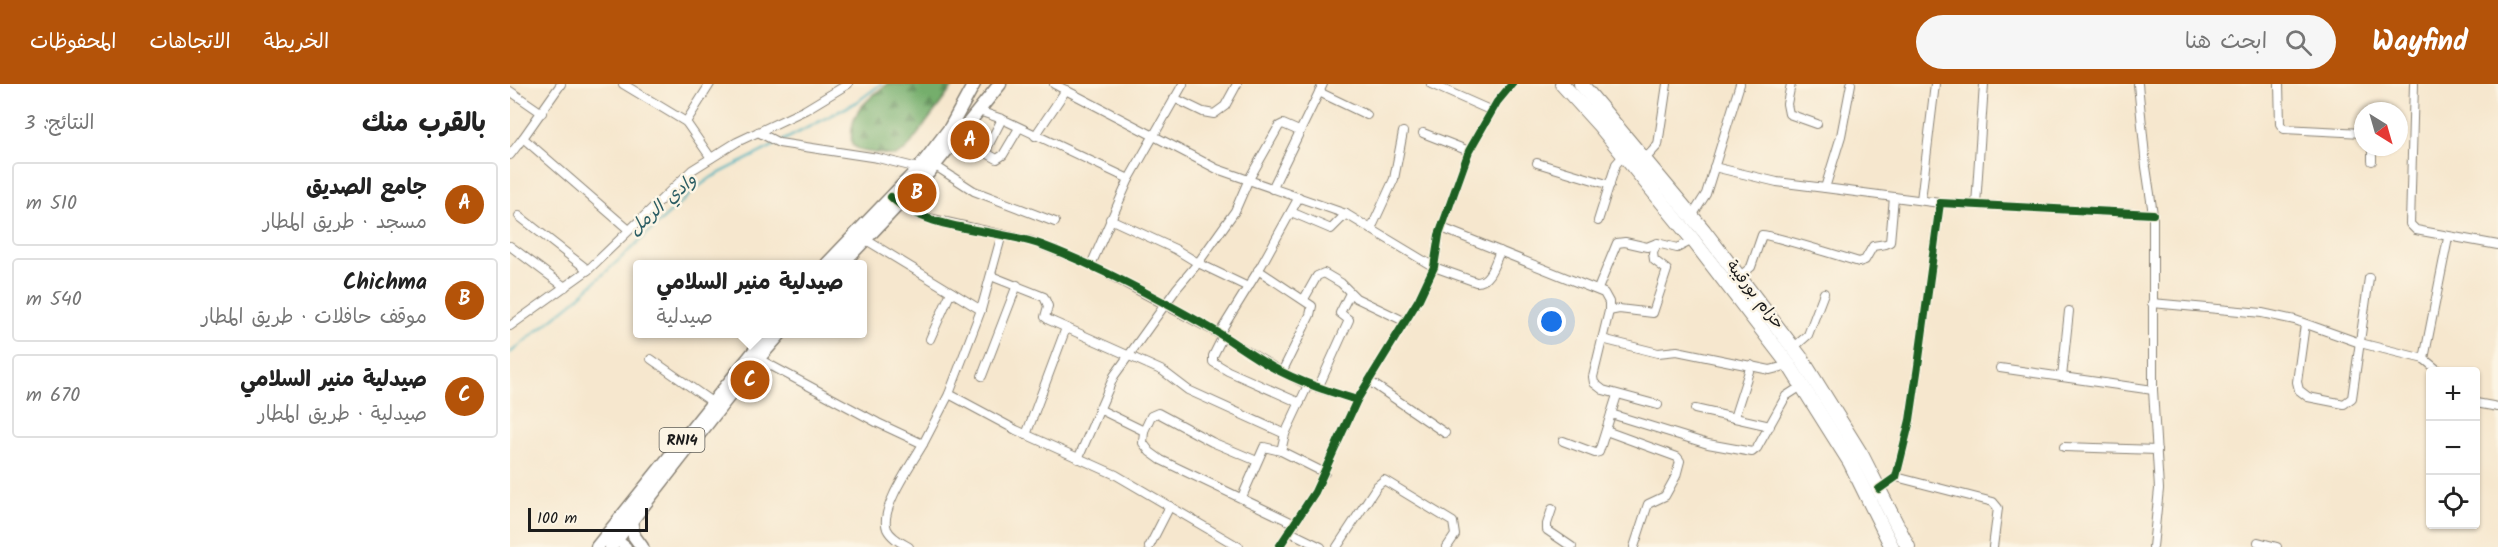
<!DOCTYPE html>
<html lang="ar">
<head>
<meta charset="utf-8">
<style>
  body { margin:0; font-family:Kalam,"Playpen Sans Arabic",sans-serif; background:#f6f6f6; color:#222; direction:rtl }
  .controls { position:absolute; right:18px; bottom:18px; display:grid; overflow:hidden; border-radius:6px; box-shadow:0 2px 4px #0004 }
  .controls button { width:54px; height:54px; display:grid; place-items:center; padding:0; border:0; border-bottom:2px solid #e0e0e0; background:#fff; color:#222; font:30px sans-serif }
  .compass { position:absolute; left:1844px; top:18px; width:54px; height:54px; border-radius:50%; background:#fff; box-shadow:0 2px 4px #0004; rotate:143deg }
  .scale { position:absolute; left:18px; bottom:15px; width:120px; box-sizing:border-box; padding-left:6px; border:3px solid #1c1c1c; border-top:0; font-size:16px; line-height:21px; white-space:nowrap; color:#1c1c1c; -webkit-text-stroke:4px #fcf5e5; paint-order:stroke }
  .you { position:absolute; left:1042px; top:238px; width:21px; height:21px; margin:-15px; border:4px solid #fff; border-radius:50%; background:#1a73e8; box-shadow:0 0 0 9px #1a73e833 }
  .badge { display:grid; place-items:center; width:39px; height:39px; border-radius:50%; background:#b45309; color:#fff; font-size:20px; font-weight:700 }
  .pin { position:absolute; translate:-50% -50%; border:3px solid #fff; box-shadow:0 2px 6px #0006 }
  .popup { position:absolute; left:123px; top:176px; width:234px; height:78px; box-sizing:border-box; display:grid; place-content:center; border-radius:6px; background:#fff; filter:drop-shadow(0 2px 4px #0005); font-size:20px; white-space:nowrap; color:#767676 }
  .popup b { font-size:22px; color:#222 }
  .popup::after { content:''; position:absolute; left:50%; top:100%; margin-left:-12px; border:12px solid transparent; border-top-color:#fff }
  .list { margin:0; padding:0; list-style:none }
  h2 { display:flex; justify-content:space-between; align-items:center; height:78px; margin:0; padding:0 24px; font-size:26px }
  h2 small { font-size:20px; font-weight:400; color:#767676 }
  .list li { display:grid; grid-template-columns:39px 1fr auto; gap:18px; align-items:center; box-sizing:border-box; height:84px; margin:0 12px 12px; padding:0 12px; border:2px solid #e0e0e0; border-radius:6px }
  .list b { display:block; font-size:22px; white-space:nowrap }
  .list p { margin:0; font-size:20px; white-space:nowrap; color:#767676 }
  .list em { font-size:20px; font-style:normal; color:#767676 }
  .icon { flex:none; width:33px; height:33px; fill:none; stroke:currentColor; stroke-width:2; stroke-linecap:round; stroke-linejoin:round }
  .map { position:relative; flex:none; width:1988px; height:463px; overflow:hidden; direction:ltr }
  header { display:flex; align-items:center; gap:36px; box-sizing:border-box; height:84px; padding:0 30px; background:#b45309; color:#fff }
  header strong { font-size:28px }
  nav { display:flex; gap:33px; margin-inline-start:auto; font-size:21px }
  .search { width:420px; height:54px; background:#f6f6f6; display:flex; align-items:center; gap:15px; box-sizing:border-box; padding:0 21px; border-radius:33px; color:#767676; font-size:22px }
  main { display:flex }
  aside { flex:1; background:#fff }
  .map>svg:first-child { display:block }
  .forest { fill:url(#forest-firs); stroke:#486544; stroke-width:1.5 }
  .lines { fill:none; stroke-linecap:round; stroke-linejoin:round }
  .stream { stroke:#3faebc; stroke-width:2 }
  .street-casing { stroke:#898275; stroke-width:10 }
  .secondary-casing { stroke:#898275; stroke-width:14 }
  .primary-casing { stroke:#898275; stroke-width:15 }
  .highway-casing { stroke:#898275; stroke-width:16 }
  .street { stroke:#fff; stroke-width:8 }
  .secondary { stroke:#fff; stroke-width:10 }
  .primary { stroke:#fff; stroke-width:12 }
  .highway { stroke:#fff; stroke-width:14 }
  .cycleway-casing { stroke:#fcf5e5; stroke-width:11 }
  .cycleway { stroke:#1b5e20; stroke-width:8 }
  .labels { text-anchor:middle; stroke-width:5; stroke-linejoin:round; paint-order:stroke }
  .shield { fill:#fcf5e5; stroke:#5f5d58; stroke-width:1.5 }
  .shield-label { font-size:15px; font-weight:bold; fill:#1c1c1c }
  .street-label { font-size:16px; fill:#1c1c1c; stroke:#fcf5e5 }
  .water-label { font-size:18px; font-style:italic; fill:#2c5e64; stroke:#fcf5e5 }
</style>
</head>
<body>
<header>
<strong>Wayfind</strong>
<div class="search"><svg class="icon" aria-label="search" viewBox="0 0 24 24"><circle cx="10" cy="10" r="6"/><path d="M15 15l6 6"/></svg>ابحث هنا</div>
<nav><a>الخريطة</a><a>الاتجاهات</a><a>المحفوظات</a></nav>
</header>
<main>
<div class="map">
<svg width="1988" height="463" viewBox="0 0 1988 463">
  <defs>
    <pattern id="forest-firs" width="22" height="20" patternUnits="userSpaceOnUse" patternTransform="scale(1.5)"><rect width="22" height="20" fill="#74ae6c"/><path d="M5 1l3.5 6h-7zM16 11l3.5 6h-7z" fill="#5e8d58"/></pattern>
  </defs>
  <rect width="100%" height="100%" fill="#fcf5e5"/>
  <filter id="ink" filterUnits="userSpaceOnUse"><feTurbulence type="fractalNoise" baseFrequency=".0167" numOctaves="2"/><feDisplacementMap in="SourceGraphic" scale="12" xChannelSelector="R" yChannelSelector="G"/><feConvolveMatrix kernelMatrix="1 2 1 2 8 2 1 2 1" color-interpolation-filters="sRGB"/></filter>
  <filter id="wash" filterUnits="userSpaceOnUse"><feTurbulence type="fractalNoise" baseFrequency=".008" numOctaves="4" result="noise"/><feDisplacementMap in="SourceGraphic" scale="24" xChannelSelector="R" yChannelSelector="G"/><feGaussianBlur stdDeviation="1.35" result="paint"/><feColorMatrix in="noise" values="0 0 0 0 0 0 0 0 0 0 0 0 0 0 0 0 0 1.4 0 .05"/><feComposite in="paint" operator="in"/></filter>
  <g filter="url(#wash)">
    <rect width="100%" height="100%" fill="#f6e7ce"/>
    <path class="forest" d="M377,0H445L396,66L385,72L352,67L342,61C338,30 354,18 377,0Z"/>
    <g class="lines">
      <g class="stream">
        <path d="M272,57L347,18L371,0"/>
        <path d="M0,269L62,219L188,103L202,93L267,60"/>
      </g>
    </g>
  </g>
  <g filter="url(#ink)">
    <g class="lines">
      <g class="street-casing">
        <g id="street">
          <path d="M51,0L13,54L119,146"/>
          <path d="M113,0L176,38L201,74"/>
          <path d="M544,0L707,85L836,130L924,183L966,198C980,199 985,178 990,167"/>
          <path d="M921,0L982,27"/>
          <path d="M1281,0L1277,20L1279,30L1307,40"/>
          <path d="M1341,0L1331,52L1315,104L1430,119"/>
          <path d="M1628,0L1636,83L1643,130V306L1649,405L1643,463"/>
          <path d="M1769,0L1770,40L1774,45L1853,49"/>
          <path d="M1904,0L1900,140L1906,146L1988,161"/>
          <path d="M0,7L32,29"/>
          <path d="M809,8L857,31"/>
          <path d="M664,14L693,28L704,30L715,22L727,0"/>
          <path d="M469,27L492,35L619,95"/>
          <path d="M492,35L477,64L478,70L487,75L493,71L509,44"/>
          <path d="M176,38L200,0"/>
          <path d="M248,48L269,59L368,74L412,85"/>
          <path d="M913,49L959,67"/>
          <path d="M525,52L556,6"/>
          <path d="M0,71L13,54"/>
          <path d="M1135,75L1148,61L1157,0"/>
          <path d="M1862,77V63"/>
          <path d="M1027,79L1100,101"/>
          <path d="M424,81L464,107L545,138"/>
          <path d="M1204,83L1267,98L1315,104"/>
          <path d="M762,105L813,0"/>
          <path d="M1411,116L1425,0"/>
          <path d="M386,118L410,132L521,157L581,181L702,246L772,288L798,301L847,316"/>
          <path d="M1466,121L1474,0"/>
          <path d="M781,128L821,145L836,130"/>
          <path d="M9,132L78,186"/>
          <path d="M1182,132L1196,110L1230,0"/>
          <path d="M1088,137L1106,80L1114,71"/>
          <path d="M932,144L1094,209L1099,218V227L1083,293L1084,299L1093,306L1148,321"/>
          <path d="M861,145L884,95L893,48"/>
          <path d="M0,162L55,203"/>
          <path d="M581,181L619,95L673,0"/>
          <path d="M748,186L802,222L800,231L772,288"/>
          <path d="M481,192L534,213L538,222L535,233L539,236L653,287L678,306L775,350"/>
          <path d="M1229,193L1241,183L1252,151C1258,150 1336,174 1349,178L1355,176L1363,162L1376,160L1380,158L1384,113"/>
          <path d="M738,203L688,179L725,127L738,97L769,42L773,40L789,47"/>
          <path d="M1088,205L1107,159L1115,158L1137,163L1147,159L1167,164L1183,156"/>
          <path d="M794,215L807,192L814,189L831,199L846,214L896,238"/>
          <path d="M1642,219L1752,229L1785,236L1850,259L1914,275L1930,288"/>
          <path d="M471,226L492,150"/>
          <path d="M1099,227L1109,225L1143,229L1157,186L1144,176L1143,169L1147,159"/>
          <path d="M1795,240L1787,298L1789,306L1798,313L1834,320L1842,314L1859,194"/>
          <path d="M0,242L78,186L182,86L227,58L295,26L338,0"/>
          <path d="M709,250L751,182L789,113"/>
          <path d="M713,252L703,272V278L718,287L790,319"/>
          <path d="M420,255L441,208"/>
          <path d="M1092,255L1148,269L1167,267L1260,286L1279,281"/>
          <path d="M1283,264L1298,251L1314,209"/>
          <path d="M245,273L368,339L413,360L439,310L471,226L353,154"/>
          <path d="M141,275L202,318"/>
          <path d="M1914,275L1938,154"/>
          <path d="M1490,284L1643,306"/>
          <path d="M472,292L507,201"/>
          <path d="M1552,293L1559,227"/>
          <path d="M859,297L935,349"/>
          <path d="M798,301L775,350L771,367L815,389"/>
          <path d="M808,304L839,236L830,229L840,209"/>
          <path d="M439,310L506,346L606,391L729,463"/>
          <path d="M1966,319L1988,323"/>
          <path d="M589,325L634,347L633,359L640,368L651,376L785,440"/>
          <path d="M1185,325L1260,342"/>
          <path d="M1101,330L1198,360L1242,368L1247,364L1276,312L1293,301"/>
          <path d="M1224,334L1241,281"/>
          <path d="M634,347L641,332L648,329L702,358L747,377"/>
          <path d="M1096,347L1167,373L1170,377L1166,392L1155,412L1138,420L1124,463"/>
          <path d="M516,351L556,244"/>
          <path d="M1053,357L1085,369L1089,368L1107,311"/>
          <path d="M1554,363L1647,366"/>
          <path d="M568,375L604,292L667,204L688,179L665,165L600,135"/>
          <path d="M1386,393L1483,418L1488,424L1483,463"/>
          <path d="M1369,405L1386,393L1400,336L1408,282L1430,119L1643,130"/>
          <path d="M732,413L754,363L771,367"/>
          <path d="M1042,425L1037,440V446L1062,463"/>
          <path d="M780,448L811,463"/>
          <path d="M1748,458L1767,463"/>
          <path d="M399,463C392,459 381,454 377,445C369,425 403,378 413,360"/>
          <path d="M639,463L660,422"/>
          <path d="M769,463L805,408L847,316L909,215L924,183L929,151L959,67L987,18L1002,0"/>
          <path d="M827,463L867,402L874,396L943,438L945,451L937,463"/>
        </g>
      </g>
      <g class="secondary-casing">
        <path id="secondary" d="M100,451L116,463"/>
      </g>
      <g class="primary-casing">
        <g id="primary">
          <path d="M317,180L410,83L440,44L464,0"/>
          <path d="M332,180L419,88L490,0"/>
          <path d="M248,275L270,250"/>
          <path d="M121,437L124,452L132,463"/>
          <path d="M87,463L258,250"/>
          <path d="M101,463L237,289"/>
        </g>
      </g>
      <g class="highway-casing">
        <g id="highway">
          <path d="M1052,0L1090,42L1183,156L1279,281L1340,378L1382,463"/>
          <path d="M1071,0L1194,147L1291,274L1352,372L1398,463"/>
        </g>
      </g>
      <use href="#street" class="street"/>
      <use href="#secondary" class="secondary"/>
      <use href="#primary" class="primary"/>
      <use href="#highway" class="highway"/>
      <g class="cycleway-casing">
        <g id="cycleway">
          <path d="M381,113C417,148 486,144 532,161C590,183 645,213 700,244C721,256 740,271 762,283C789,298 818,307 847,316"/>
          <path d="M1369,405L1386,393L1400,336L1408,282L1430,119L1643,130"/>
          <path d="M769,463L805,408L847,316L909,215L924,183L929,151L959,67L987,18L1002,0"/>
        </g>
      </g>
      <use href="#cycleway" class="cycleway"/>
    </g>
  </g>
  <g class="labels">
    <rect class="shield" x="149.5" y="344" width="45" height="24" rx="4.5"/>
    <g class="shield-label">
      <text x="172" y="361">RN14</text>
    </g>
    <g class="street-label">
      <text transform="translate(1246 210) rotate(52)" y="6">حزام بورقيبة</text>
    </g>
    <g class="water-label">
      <text transform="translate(152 120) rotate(-41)" y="6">وادي الرمل</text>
    </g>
  </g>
</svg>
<div class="controls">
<button>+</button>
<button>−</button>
<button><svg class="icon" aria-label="locate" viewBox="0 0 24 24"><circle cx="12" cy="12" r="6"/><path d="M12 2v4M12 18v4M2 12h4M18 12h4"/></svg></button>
</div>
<svg class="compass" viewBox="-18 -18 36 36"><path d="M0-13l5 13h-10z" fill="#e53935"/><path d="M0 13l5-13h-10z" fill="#767676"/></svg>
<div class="scale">100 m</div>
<div class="you"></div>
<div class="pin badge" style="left:460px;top:56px">A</div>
<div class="pin badge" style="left:407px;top:109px">B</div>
<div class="pin badge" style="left:240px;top:296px">C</div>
<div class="popup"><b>صيدلية منير السلامي</b>صيدلية</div>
</div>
<aside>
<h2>بالقرب منك<small>النتائج: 3</small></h2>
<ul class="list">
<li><span class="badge">A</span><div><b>جامع الصديق</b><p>مسجد · طريق المطار</p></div><em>510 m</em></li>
<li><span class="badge">B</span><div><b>Chichma</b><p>موقف حافلات · طريق المطار</p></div><em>540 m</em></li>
<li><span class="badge">C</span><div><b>صيدلية منير السلامي</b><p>صيدلية · طريق المطار</p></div><em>670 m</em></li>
</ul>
</aside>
</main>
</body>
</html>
